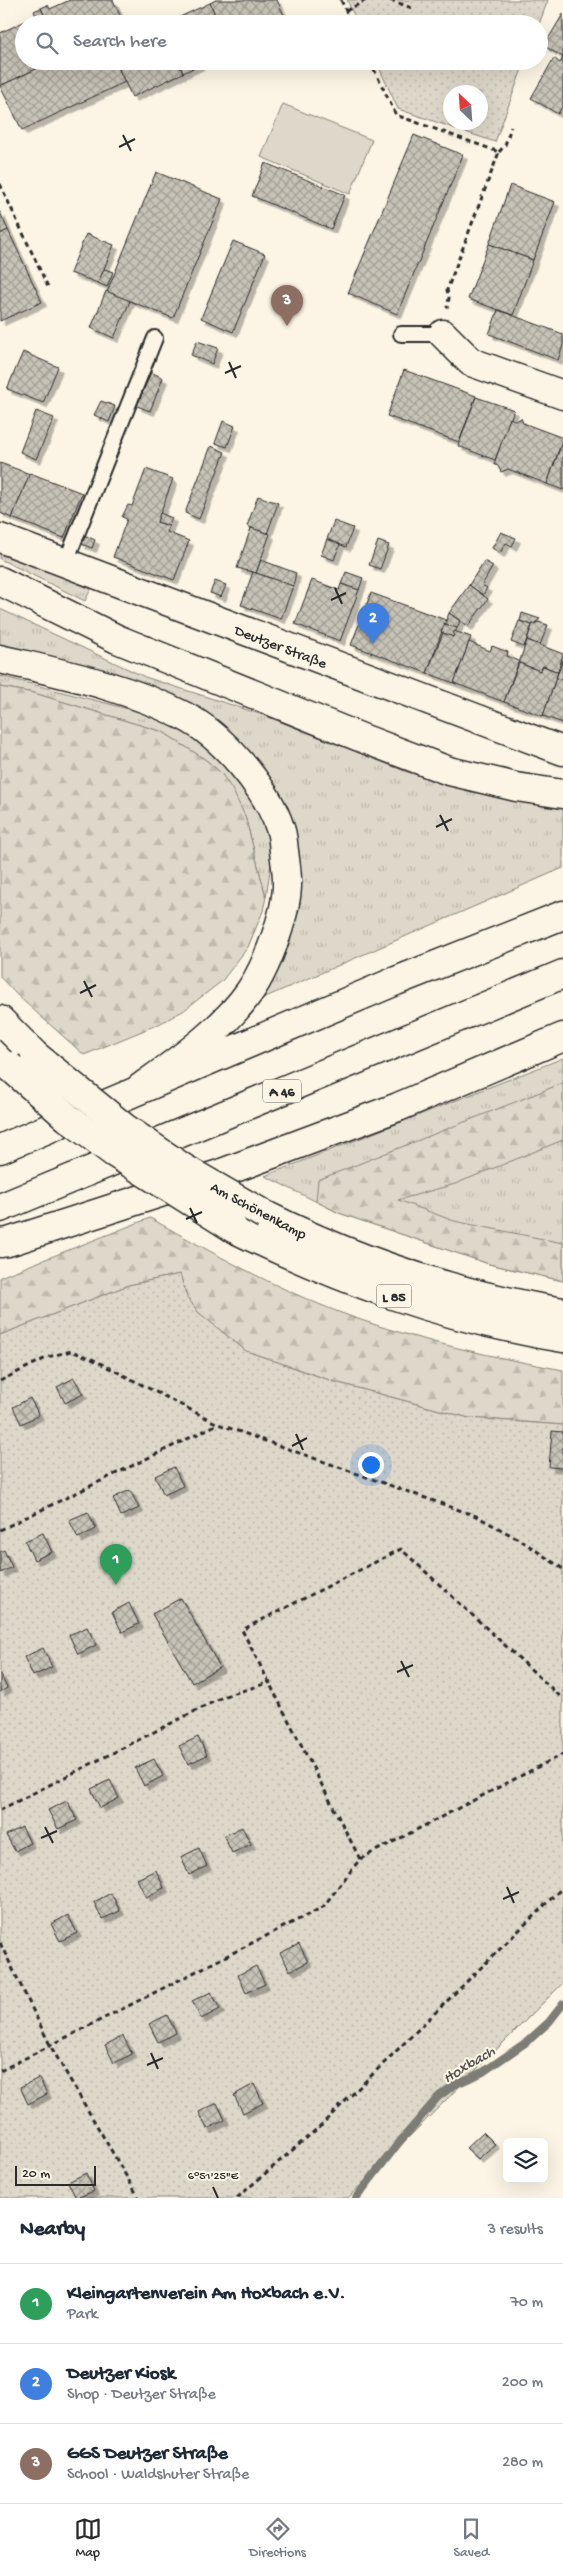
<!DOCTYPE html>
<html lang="en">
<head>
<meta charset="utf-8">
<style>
  body { margin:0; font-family:"Gochi Hand",sans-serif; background:#f6f6f7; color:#1f2937 }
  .controls { position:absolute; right:15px; bottom:15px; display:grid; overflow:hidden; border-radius:8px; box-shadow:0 5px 20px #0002 }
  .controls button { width:45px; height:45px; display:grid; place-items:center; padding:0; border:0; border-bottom:1px solid #e0e1e3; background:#fff; color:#1f2937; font:25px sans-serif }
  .compass { position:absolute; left:443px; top:85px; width:45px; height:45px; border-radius:50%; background:#fff; box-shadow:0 5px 20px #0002; rotate:335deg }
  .scale { position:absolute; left:15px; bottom:12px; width:81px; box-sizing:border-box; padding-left:5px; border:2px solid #2b2b2b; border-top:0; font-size:14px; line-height:18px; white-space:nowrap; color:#2b2b2b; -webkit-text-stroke:4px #fcf5e5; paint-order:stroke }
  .you { position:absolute; left:370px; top:1464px; width:18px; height:18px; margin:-12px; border:4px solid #fff; border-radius:50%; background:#1a73e8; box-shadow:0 0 0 8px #1a73e833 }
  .badge { display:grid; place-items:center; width:32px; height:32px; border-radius:50%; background:#2b2b2b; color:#fff; font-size:16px; font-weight:700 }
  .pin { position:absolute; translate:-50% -41px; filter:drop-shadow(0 1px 2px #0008) }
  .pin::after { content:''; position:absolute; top:26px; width:18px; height:15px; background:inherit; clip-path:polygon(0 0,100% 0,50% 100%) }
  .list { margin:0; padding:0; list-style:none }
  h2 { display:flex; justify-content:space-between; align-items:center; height:65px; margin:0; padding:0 20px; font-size:21px }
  h2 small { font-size:16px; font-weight:400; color:#747a83 }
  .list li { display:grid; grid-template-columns:32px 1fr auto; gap:15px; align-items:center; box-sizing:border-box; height:80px; padding:0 20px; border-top:1px solid #e0e1e3 }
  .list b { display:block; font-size:19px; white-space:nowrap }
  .list p { margin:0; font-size:16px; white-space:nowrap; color:#747a83 }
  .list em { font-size:16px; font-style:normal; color:#747a83 }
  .icon { flex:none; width:28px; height:28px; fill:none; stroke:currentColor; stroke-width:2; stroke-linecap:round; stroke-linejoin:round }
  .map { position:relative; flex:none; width:563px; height:2198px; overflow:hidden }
  .search { position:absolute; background:#fff; box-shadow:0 5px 20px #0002; left:15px; right:15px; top:15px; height:55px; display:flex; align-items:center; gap:12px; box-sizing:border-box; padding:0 18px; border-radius:28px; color:#747a83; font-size:19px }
  .sheet { height:305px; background:#fff }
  nav { display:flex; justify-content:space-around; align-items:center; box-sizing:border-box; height:70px; border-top:1px solid #e0e1e3; background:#fff; font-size:14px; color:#747a83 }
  nav a { display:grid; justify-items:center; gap:2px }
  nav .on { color:#2b2b2b }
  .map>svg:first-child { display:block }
  .grass { fill:url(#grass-tufts); stroke:#84827a }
  .forest { fill:url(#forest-firs); stroke:#84827a }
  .park { fill:url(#park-dots); stroke:#84827a; fill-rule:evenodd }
  .pitch { fill:#ded8ca; stroke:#84827a }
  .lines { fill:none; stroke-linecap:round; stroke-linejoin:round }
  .stream { stroke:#7d7b74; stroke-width:8 }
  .building { fill:url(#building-cross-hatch); stroke:#2b2b2b; filter:url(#shadow) }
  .lane-casing { stroke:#2b2b2b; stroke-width:18 }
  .street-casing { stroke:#2b2b2b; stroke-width:31 }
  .primary-casing { stroke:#2b2b2b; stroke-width:31 }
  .highway-casing { stroke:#2b2b2b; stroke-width:31 }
  .path { stroke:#2b2b2b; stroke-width:3; stroke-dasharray:5 4; stroke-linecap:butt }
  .lane { stroke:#fcf5e5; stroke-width:14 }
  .street { stroke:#fcf5e5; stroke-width:28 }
  .primary { stroke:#fcf5e5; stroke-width:28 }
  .highway { stroke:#fcf5e5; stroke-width:28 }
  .primary-bridge-casing { stroke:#2b2b2b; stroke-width:31; stroke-linecap:butt }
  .primary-bridge { stroke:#fcf5e5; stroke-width:28 }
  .ticks { fill:none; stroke:#2b2b2b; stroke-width:2 }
  .labels { text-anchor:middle; stroke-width:4; stroke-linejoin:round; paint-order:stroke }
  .shield { fill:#fcf5e5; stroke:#6a6863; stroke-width:1 }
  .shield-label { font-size:14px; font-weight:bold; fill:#2b2b2b }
  .street-label { font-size:15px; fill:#2b2b2b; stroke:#fcf5e5 }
  .water-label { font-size:16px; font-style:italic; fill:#545350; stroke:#fcf5e5 }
  .ticks-label { font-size:12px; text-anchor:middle; fill:#2b2b2b; stroke:#fcf5e5; stroke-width:4; stroke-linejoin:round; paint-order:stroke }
</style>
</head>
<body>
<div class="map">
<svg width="563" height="2198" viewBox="0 0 563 2198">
  <defs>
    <pattern id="grass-tufts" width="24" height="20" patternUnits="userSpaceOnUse" patternTransform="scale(1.25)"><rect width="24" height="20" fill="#ded8ca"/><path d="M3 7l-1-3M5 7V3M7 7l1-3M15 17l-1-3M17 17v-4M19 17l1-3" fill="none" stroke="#bfbaae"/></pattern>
    <pattern id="forest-firs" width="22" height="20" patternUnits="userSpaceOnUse" patternTransform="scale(1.25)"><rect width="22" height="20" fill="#ded8ca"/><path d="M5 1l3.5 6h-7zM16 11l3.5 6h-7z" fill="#bfbaae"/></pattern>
    <pattern id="park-dots" width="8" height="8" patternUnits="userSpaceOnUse" patternTransform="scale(1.25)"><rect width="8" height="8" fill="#ded8ca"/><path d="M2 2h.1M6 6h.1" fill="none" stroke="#bfbaae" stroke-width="1.8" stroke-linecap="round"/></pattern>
    <pattern id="building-cross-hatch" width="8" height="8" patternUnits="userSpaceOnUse" patternTransform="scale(1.25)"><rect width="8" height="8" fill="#c8c3b7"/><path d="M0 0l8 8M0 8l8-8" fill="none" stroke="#a39f95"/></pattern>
    <filter id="shadow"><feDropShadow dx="4.5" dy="4.5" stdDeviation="0" flood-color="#0004"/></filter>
  </defs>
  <rect width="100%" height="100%" fill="#fcf5e5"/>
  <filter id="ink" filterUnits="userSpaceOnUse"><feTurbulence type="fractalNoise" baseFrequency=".02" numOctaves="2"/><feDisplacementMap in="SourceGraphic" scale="10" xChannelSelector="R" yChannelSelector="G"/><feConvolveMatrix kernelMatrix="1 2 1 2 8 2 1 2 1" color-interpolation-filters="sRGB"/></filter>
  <g filter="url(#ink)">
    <g class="grass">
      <path d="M0,551L91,589L85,601L0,559Z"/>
      <path d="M0,609L145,677L263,715L407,772L525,803L563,807V868L254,1002L285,949L283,806L262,768L230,732L194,706L143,682L0,644Z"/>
      <path d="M0,676L148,714L182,729L227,761L258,808L268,836L271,864L266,897L245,816L221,773L206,760L163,732L34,693L0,687Z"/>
      <path d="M563,1058V1281L489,1264L339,1213L265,1176Z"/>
    </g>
    <g class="forest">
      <path d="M0,687L34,693L163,732L206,760L221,773L232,789L245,816L266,897L263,911L248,947L222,981L183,1011L159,1024L84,1055L17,995L0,977Z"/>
      <path d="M563,1083V1140L455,1184L398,1200L454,1221L563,1243V1281L489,1264L339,1213L316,1201L318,1180Z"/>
      <path d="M150,1218C218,1256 287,1295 361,1320C427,1343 494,1357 563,1370V1425L469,1418L335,1382L246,1351L198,1312L187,1297L180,1274L129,1285L0,1335V1277Z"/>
    </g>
    <g class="park">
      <path d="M347,0H548L539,24H358Z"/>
      <path d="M376,61H525L495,142L398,109ZM480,92V122H450V92Z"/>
      <path d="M180,1274L187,1297L198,1312L246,1351L335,1382L469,1418L563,1425V1983L348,2198H0V1335L129,1285Z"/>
    </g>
    <path class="pitch" d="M283,104L372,140L350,194L261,157Z"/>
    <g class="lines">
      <path class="stream" d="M356,2198L397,2145L438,2097L454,2085L483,2072L528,2041L549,2022L563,2004"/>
    </g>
    <g class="building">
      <path d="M70,0H113L124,24H48L41,8L48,5L50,9Z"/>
      <path d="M216,0H277L288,24H219L210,3Z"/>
      <path d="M210,3L219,24H166L182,16Z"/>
      <path d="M41,8L48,24H24V61H53L0,86V33L36,16L34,11Z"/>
      <path d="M563,14V57L544,46Z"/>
      <path d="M563,57V105L558,114L531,98L554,58L560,63Z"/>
      <path d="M53,61H115L125,82L22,130L0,86Z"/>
      <path d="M115,61H178L183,73L132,97Z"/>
      <path d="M178,61H208L183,73Z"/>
      <path d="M414,135L463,155L397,314L348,293Z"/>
      <path d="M265,163L345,195L331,229L252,196Z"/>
      <path d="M156,172L222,199L173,318L107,292Z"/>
      <path d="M510,185L555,202L533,260L489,244Z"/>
      <path d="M0,212L8,230L0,234Z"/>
      <path d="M8,230L42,302L0,321V234Z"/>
      <path d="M86,234L114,245L98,283L70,273Z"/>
      <path d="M233,241L265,254L233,332L201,318Z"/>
      <path d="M489,244L533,260L513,315L468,299Z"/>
      <path d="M104,269L113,272L107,287L98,283Z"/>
      <path d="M106,291L130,301L114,338L91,328Z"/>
      <path d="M498,310L563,334V345L558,360L489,334Z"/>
      <path d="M197,341L218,348L212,364L191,355Z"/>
      <path d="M23,352L58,367L43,403L7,389Z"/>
      <path d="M404,370L476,396L459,442L387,416Z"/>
      <path d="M151,372L163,378L150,411L137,406Z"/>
      <path d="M476,397L514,410L495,460L458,446Z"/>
      <path d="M101,401L115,406L109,422L94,415Z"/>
      <path d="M36,411L54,418L36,459L20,452Z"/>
      <path d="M510,418L516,421L521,418L523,423L563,438L547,484L508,469L501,472L498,466L494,464Z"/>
      <path d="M223,421L235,426L227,447L215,443Z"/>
      <path d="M563,440V490L547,484Z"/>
      <path d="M211,446L225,452L199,519L185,513Z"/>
      <path d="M0,463L30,474L12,518L0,513Z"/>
      <path d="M146,469L173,479L157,522L169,526L167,532L189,541L174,580L113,557L127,519L122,517L128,505L132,506Z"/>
      <path d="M30,473L82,493L64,538L12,518Z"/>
      <path d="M258,496L278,503L267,534L247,526Z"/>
      <path d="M160,513L172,518L169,526L157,522Z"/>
      <path d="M334,521L353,528L346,547L327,539Z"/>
      <path d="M251,528L270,534L256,573L237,568Z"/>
      <path d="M501,532L516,538L512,546L506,543L500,553L492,548Z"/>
      <path d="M84,535L95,540L92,548L81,544Z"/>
      <path d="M327,539L340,544L334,560L321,555Z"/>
      <path d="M378,541L389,545L380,569L369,565Z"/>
      <path d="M261,560L296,573L293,586L256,573Z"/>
      <path d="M484,561L493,566L482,585L487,588L483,595L469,585Z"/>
      <path d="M253,572L293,586L281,619L241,605Z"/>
      <path d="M346,572L363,578L359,590L341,584Z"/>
      <path d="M312,580L339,590L341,584L359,590L340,641L295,624Z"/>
      <path d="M215,581L226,585L221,597L210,593Z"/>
      <path d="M469,585L488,599L468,626L449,613Z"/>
      <path d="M371,593L446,620L427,673L351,645Z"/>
      <path d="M449,613L460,621L457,628L445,624Z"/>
      <path d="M522,613L540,619L532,625L520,621Z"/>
      <path d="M519,621L532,625L524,647L511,642Z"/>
      <path d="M538,622L548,625L540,645L527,640L532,625Z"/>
      <path d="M445,624L457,628L453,637L441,632Z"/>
      <path d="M454,631L471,637L454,683L427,673L443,633L453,637Z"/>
      <path d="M527,640L563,654L558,672L543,666L540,671L519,663Z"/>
      <path d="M469,642L490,651L492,646L508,652L507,656L519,661L504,702L454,683Z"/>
      <path d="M563,660V680L556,678Z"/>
      <path d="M519,663L540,671L543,666L558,672L543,716L504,702Z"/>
      <path d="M556,678L563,680V723L543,716Z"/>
      <path d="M74,1378L83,1394L65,1403L57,1387Z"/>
      <path d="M30,1398L39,1415L21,1424L13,1407Z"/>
      <path d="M552,1431L563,1432V1468L549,1467Z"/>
      <path d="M174,1467L183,1486L164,1495L155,1476Z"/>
      <path d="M130,1490L139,1508L121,1516L113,1498Z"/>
      <path d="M88,1512L96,1529L78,1538L69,1520Z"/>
      <path d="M43,1533L52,1552L34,1560L25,1541Z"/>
      <path d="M4,1550L12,1567L0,1573V1552Z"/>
      <path d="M181,1598L220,1667L192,1683L152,1614Z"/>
      <path d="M129,1603L139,1624L122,1632L112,1612Z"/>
      <path d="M87,1627L96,1645L78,1654L69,1635Z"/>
      <path d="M43,1648L52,1667L33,1676L24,1657Z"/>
      <path d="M0,1673L7,1688L0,1692Z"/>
      <path d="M198,1737L207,1755L188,1764L179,1746Z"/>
      <path d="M154,1759L163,1776L144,1786L135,1768Z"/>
      <path d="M110,1780L119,1798L100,1808L91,1789Z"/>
      <path d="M67,1801L77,1820L58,1829L48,1810Z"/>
      <path d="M22,1827L30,1843L15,1851L6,1835Z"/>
      <path d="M242,1827L251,1844L232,1853L224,1836Z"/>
      <path d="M199,1848L207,1866L189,1875L181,1857Z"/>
      <path d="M156,1870L164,1888L146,1897L137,1879Z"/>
      <path d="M111,1893L120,1911L102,1919L94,1902Z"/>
      <path d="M68,1915L77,1933L60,1941L51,1924Z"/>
      <path d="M299,1944L308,1962L290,1971L280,1953Z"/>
      <path d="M256,1966L265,1984L246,1993L238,1975Z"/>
      <path d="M211,1992L220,2009L201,2019L192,2001Z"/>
      <path d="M167,2015L176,2033L158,2042L149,2024Z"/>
      <path d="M123,2036L132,2054L114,2063L105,2045Z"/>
      <path d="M39,2078L47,2094L28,2104L20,2087Z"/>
      <path d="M254,2084L263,2103L243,2113L234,2095Z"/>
      <path d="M217,2103L225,2120L207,2129L199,2112Z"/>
      <path d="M483,2132L495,2144L478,2159L466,2148Z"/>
      <path d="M86,2173L94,2191L76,2198L68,2182Z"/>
    </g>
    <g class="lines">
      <g class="lane-casing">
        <g id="lane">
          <path d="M401,334H443"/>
          <path d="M65,564L155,338"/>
        </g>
      </g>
      <g class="street-casing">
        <g id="street">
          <path d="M443,334L471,362L563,395"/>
          <path d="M0,538L563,751"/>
        </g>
      </g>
      <g class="primary-casing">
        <g id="primary">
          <path d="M0,1020L35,1055"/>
          <path d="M265,1215C360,1262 459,1295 563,1312"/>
          <path d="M233,1228C339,1280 446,1319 563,1338"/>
        </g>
      </g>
      <g class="highway-casing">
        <g id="highway">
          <path d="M0,581L117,639L362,738L449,771L516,787L563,794"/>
          <path d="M0,659C63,674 126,686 184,716C222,735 267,788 280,828C283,835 283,844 284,851C285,860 287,871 287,881C288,910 267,967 250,991C223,1030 179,1060 140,1088"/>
          <path d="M0,1149L396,981L563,915"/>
          <path d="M0,1208L563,974"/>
          <path d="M0,1243L8,1242L219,1174L398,1107L563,1037"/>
        </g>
      </g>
      <g class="path">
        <path d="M341,0L352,24"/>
        <path d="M390,0L415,9"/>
        <path d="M346,11L366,0"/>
        <path d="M370,61L396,115L499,152L447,290L449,298L447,308"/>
        <path d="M499,152L505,145L511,127"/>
        <path d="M0,184L48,287"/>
        <path d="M0,1381L48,1357L71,1351L90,1358L218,1424L476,1516L522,1541L563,1569"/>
        <path d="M0,1530L218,1424"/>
        <path d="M0,1810L225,1696L271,1682"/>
        <path d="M360,1859L242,1630L401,1549L563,1699"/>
        <path d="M0,1943L51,2047L139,2198"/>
        <path d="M0,2071L323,1907L360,1859L563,1754"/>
        <path d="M237,2198L318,2128L563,1887"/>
      </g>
      <use href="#lane" class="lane"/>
      <use href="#street" class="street"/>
      <use href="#primary" class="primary"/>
      <use href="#highway" class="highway"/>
      <g class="primary-bridge-casing">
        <g id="primary-bridge">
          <path d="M35,1055L125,1128L185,1169L265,1215"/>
          <path d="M9,1066L68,1118L114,1153L233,1228"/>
        </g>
      </g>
      <use href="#primary-bridge" class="primary-bridge"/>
    </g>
  </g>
  <path class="ticks" d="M123,135L131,151M119,147L135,139M229,362L236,378M225,373L241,366M335,588L342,604M331,600L346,593M440,815L448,831M436,827L452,819M84,981L92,997M80,993L96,985M190,1208L197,1223M186,1219L202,1212M296,1434L303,1450M292,1446L307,1438M401,1661L409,1677M397,1672L413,1665M45,1827L53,1843M41,1838L57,1831M507,1887L514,1903M503,1899L519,1892M151,2053L158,2069M147,2065L163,2058M213,2187L218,2198"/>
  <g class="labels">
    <g class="shield">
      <rect x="263" y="1079.5" width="38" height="23" rx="4"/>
      <rect x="376.5" y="1284.5" width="35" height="23" rx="4"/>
    </g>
    <g class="shield-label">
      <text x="282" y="1096">A 46</text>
      <text x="394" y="1301">L 85</text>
    </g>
    <g class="street-label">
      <text transform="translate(281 646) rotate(21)" y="5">Deutzer Straße</text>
      <text transform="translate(259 1210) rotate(28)" y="5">Am Schönenkamp</text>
    </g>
    <g class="water-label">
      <text transform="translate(468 2063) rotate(-31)" y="6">Hoxbach</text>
    </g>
  </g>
  <g class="ticks-label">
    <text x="213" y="2179">6°51'25"E</text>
  </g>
</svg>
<div class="controls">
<button><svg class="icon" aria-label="layers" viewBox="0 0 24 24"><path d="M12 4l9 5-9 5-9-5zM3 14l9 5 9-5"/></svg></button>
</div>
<svg class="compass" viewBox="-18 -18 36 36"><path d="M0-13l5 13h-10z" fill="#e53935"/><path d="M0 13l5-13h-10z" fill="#747a83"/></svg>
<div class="scale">20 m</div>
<div class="you"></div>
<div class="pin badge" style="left:116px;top:1585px;background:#2e9e5b">1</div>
<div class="pin badge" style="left:373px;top:644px;background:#3f7fe0">2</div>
<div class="pin badge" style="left:287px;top:326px;background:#8d6e63">3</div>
<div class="search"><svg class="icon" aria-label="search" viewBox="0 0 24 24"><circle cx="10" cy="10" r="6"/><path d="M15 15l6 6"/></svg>Search here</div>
</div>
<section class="sheet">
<h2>Nearby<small>3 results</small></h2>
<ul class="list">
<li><span class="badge" style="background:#2e9e5b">1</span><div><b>Kleingartenverein Am Hoxbach e.V.</b><p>Park</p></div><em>70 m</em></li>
<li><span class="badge" style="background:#3f7fe0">2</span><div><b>Deutzer Kiosk</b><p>Shop · Deutzer Straße</p></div><em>200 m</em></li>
<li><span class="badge" style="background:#8d6e63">3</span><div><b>GGS Deutzer Straße</b><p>School · Waldshuter Straße</p></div><em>280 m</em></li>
</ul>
</section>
<nav>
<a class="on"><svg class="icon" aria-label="map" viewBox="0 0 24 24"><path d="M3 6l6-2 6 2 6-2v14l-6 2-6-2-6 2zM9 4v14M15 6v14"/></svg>Map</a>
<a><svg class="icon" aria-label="directions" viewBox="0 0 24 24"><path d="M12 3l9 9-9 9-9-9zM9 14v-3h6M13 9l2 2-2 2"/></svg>Directions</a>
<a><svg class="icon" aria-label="saved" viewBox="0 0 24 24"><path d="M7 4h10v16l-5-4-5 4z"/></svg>Saved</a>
</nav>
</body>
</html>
